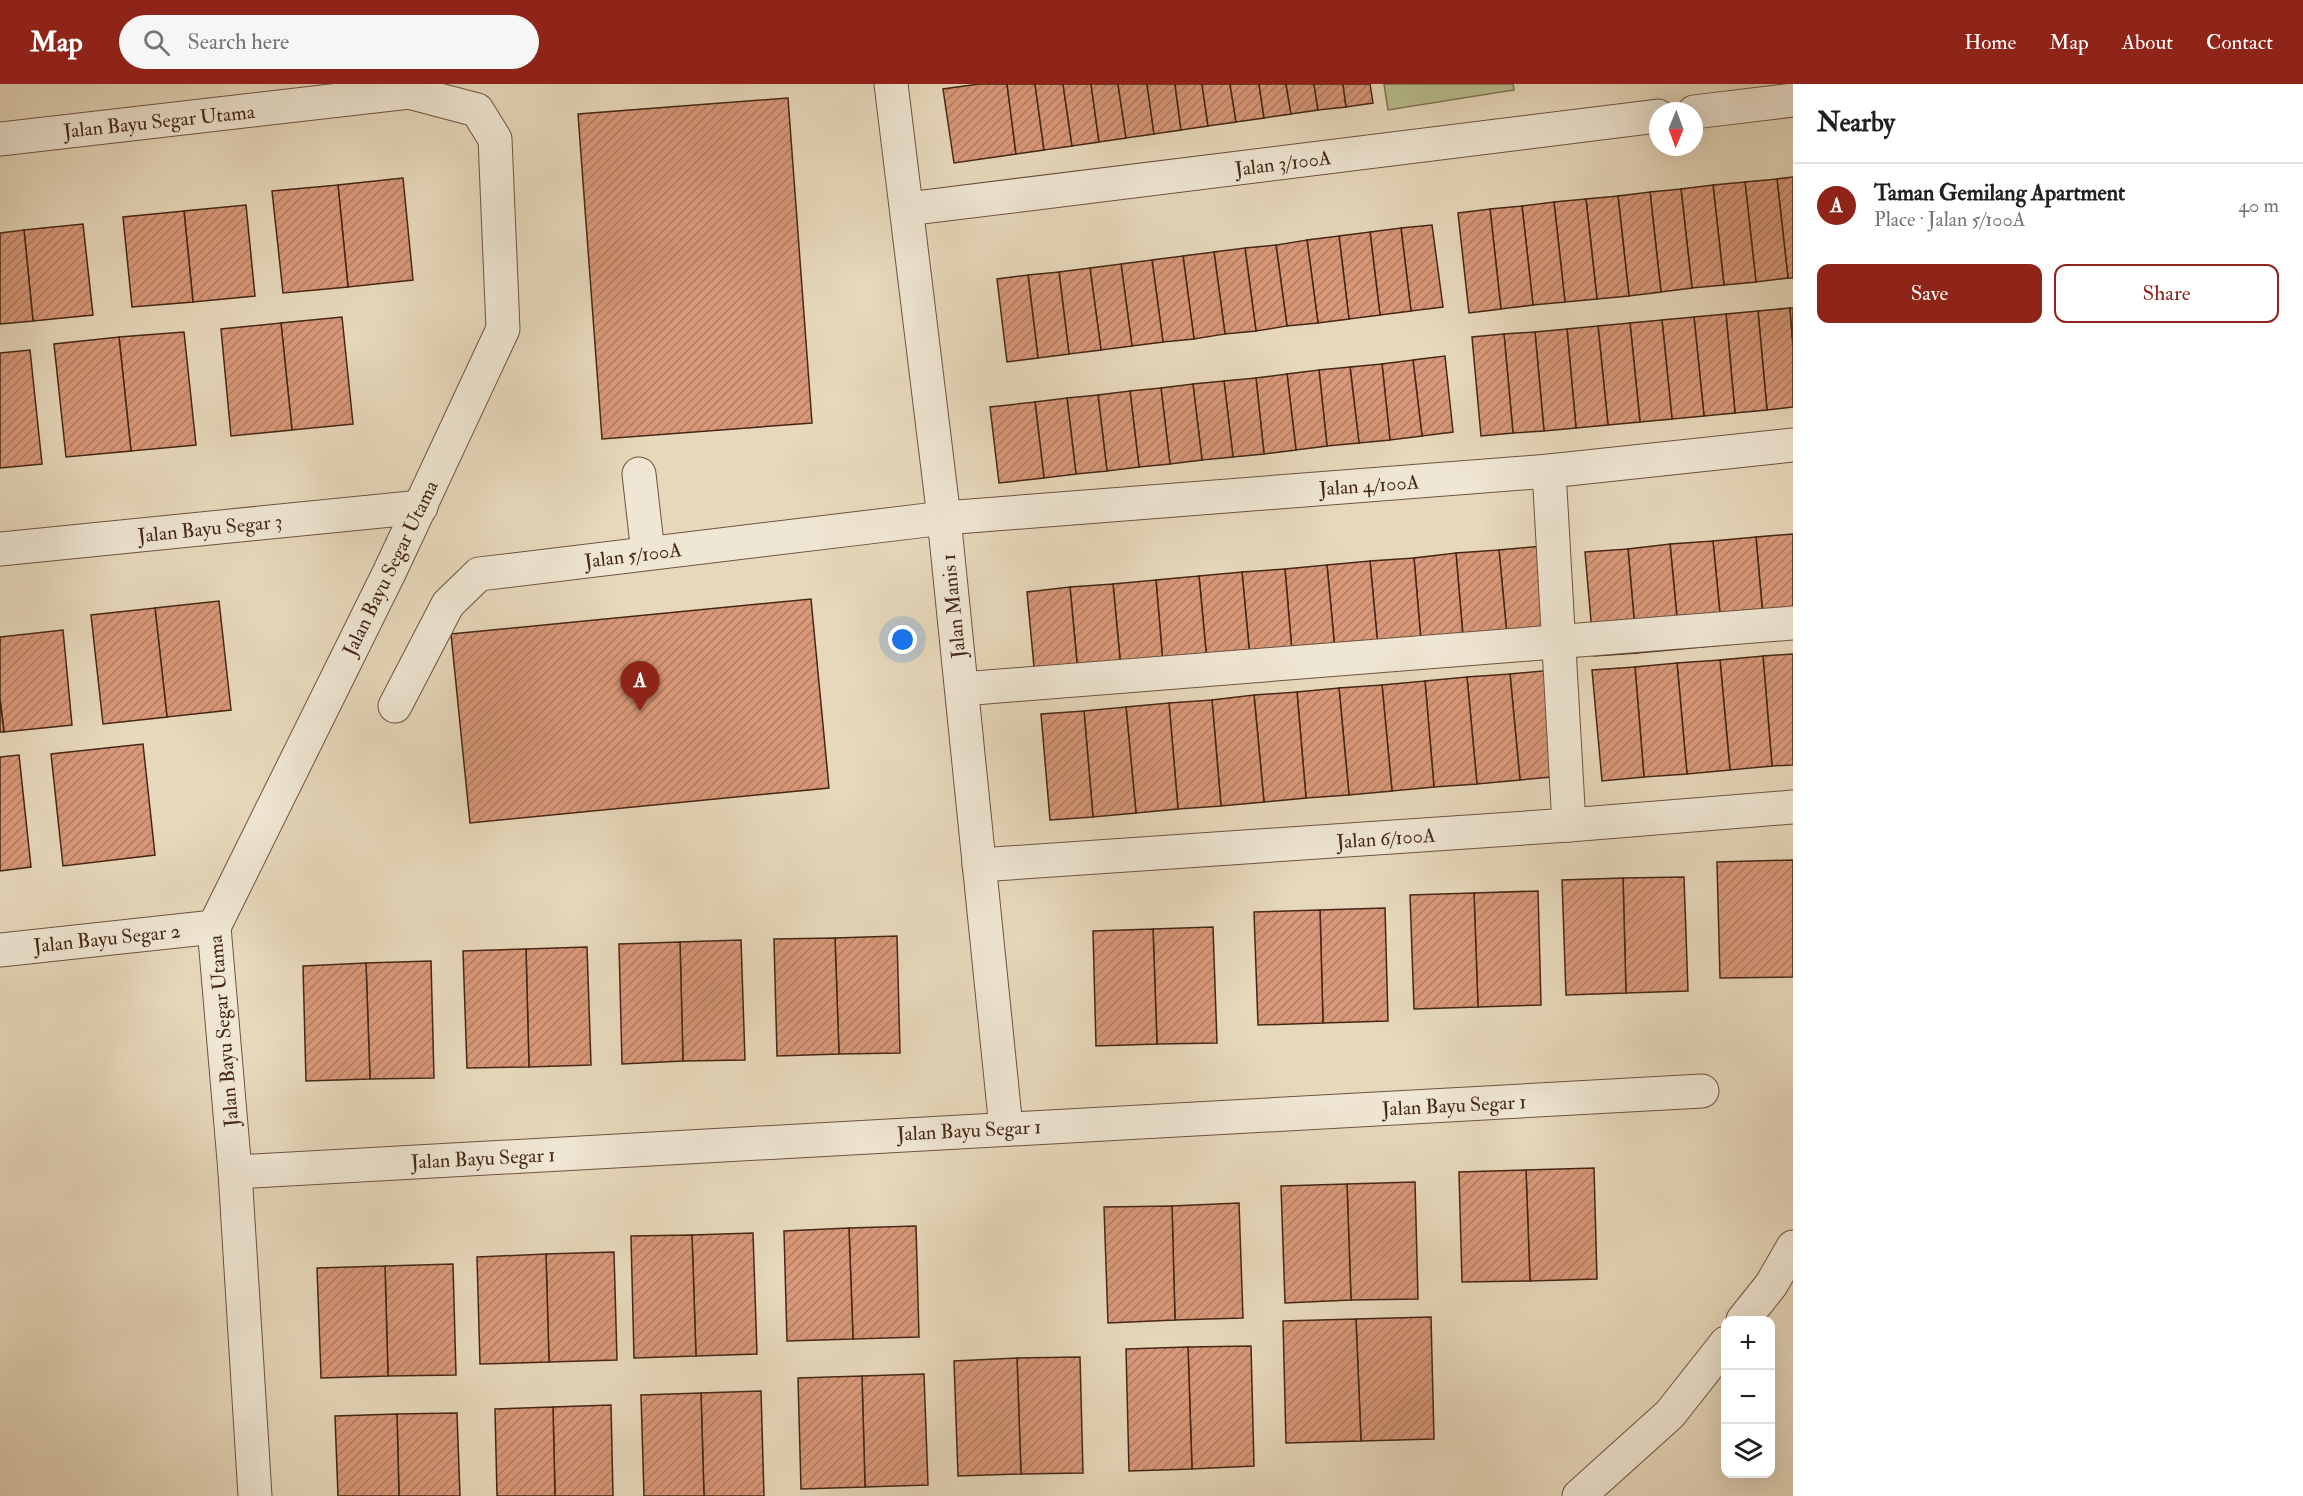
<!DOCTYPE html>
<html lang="en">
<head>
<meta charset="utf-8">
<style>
  body { margin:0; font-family:"IM FELL Double Pica",serif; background:#f6f6f6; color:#202124 }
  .controls { position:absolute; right:18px; bottom:18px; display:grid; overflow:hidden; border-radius:12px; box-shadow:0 6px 24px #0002 }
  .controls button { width:54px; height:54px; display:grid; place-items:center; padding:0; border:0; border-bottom:2px solid #e0e0e0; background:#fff; color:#202124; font:30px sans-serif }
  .compass { position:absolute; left:1649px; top:18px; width:54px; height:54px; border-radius:50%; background:#fff; box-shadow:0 6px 24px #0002; rotate:181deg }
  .you { position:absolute; left:903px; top:556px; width:21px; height:21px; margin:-15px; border:4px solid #fff; border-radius:50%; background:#1a73e8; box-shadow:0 0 0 9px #1a73e833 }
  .badge { display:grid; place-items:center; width:39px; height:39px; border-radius:50%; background:#8f2418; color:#fff; font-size:20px; font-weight:700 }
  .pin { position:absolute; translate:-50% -50px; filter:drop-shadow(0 2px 3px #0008) }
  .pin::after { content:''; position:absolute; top:32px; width:21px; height:18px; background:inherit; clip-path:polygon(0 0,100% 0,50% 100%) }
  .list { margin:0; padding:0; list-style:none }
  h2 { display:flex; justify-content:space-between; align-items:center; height:78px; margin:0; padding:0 24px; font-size:26px }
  h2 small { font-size:20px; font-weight:400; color:#757577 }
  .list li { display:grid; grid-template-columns:39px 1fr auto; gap:18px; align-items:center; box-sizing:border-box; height:84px; padding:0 24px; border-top:2px solid #e0e0e0 }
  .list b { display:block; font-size:22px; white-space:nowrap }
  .list p { margin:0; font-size:20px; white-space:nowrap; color:#757577 }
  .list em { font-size:20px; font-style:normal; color:#757577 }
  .actions { display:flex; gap:12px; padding:18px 24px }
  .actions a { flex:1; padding:14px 0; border:2px solid #8f2418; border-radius:12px; text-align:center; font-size:21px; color:#8f2418 }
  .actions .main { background:#8f2418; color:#fff }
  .icon { flex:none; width:33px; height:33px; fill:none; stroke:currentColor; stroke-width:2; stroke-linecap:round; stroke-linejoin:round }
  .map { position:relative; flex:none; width:1793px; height:1412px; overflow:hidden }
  header { display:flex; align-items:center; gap:36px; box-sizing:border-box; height:84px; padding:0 30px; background:#8f2418; color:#fff }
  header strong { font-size:28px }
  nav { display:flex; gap:33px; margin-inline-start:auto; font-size:21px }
  .search { width:420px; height:54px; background:#f6f6f6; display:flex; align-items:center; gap:15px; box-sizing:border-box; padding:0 21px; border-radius:33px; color:#757577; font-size:22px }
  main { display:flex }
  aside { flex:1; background:#fff }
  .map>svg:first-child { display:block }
  .park { fill:#b8be8e; stroke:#7f7252; stroke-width:1.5 }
  .building { fill:url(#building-hatch); stroke:#462717; stroke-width:1.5 }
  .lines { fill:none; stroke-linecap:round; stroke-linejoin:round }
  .minor-casing { stroke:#6e5340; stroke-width:35 }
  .minor { stroke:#efe6d3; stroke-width:33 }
  .labels { text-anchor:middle; stroke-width:4.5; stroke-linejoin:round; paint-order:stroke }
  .street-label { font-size:20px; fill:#462717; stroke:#efe6d3 }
</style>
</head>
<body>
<header>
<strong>Map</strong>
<div class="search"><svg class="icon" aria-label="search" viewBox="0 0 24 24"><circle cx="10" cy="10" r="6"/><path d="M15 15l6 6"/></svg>Search here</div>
<nav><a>Home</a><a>Map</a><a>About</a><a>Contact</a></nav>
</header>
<main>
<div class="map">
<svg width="1793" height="1412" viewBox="0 0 1793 1412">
  <defs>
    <pattern id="building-hatch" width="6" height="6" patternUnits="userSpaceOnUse" patternTransform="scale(1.5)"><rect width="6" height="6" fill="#d99879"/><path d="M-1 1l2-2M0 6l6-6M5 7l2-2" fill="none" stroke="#b27c62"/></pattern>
  </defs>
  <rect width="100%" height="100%" fill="#e7d8bb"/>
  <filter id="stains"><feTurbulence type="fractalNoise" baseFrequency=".00333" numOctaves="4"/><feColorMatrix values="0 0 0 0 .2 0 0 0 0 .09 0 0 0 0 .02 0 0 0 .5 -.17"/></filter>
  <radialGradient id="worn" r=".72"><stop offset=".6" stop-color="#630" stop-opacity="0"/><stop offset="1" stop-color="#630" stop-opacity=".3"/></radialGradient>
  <path class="park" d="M1384,0H1513L1514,6L1388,26Z"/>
  <g class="building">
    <path d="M979,0H1007L1016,70L954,79L943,5Z"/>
    <path d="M1007,0H1035L1044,66L1016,70Z"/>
    <path d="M1035,0H1063L1072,62L1044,66Z"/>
    <path d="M1063,0H1091L1099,58L1072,62Z"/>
    <path d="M1091,0H1118L1126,54L1099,58Z"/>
    <path d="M1118,0H1147L1154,50L1126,54Z"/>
    <path d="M1147,0H1175L1181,46L1154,50Z"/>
    <path d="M1175,0H1202L1208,42L1181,46Z"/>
    <path d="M1202,0H1230L1236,38L1208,42Z"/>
    <path d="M1230,0H1259L1264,34L1236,38Z"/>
    <path d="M1259,0H1286L1291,30L1264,34Z"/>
    <path d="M1286,0H1314L1318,26L1291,30Z"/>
    <path d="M1314,0H1343L1346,23L1318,26Z"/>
    <path d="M1343,0H1370L1373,19L1346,23Z"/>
    <path d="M788,14L812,339L602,355L578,30Z"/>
    <path d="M1793,93V194H1788L1777,95Z"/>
    <path d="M403,94L413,196L348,203L338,101Z"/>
    <path d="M1777,95L1788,194L1756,198L1745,98Z"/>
    <path d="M1745,98L1756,198L1724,201L1713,101Z"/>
    <path d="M338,101L348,203L283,209L272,107Z"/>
    <path d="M1713,101L1724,201L1692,204L1681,105Z"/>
    <path d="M1681,105L1692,204L1661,208L1650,108Z"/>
    <path d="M1650,108L1661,208L1629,212L1618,112Z"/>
    <path d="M1618,112L1629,212L1597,215L1586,115Z"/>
    <path d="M1586,115L1597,215L1565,218L1554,118Z"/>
    <path d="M1554,118L1565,218L1533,221L1522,122Z"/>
    <path d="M246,121L255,212L193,218L184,127Z"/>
    <path d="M1522,122L1533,221L1501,225L1490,125Z"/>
    <path d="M1490,125L1501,225L1469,229L1458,129Z"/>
    <path d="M184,127L193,218L132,223L123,133Z"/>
    <path d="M83,140L93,231L33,237L24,146Z"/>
    <path d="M1432,141L1443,223L1411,227L1401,144Z"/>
    <path d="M1401,144L1411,227L1380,231L1370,148Z"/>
    <path d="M24,146L33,237L0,240V149Z"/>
    <path d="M1370,148L1380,231L1349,235L1339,152Z"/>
    <path d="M1339,152L1349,235L1318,239L1307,156Z"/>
    <path d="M1307,156L1318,239L1287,242L1276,161Z"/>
    <path d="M1276,161L1287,242L1256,247L1245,164Z"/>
    <path d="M1245,164L1256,247L1225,250L1214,168Z"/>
    <path d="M1214,168L1225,250L1194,255L1183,172Z"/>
    <path d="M1183,172L1194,255L1163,258L1152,176Z"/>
    <path d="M1152,176L1163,258L1132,262L1121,180Z"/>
    <path d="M1121,180L1132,262L1101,266L1090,184Z"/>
    <path d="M1090,184L1101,266L1069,270L1059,188Z"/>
    <path d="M1059,188L1069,270L1038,274L1028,191Z"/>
    <path d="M1028,191L1038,274L1007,278L997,195Z"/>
    <path d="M1790,224L1793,262V323L1767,326L1758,227Z"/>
    <path d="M1790,224H1793V262Z"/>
    <path d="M1758,227L1767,326L1735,329L1726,230Z"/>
    <path d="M1726,230L1735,329L1704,332L1694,233Z"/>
    <path d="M342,233L353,340L292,346L281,239Z"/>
    <path d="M1694,233L1704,332L1672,335L1662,236Z"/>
    <path d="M1662,236L1672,335L1640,338L1630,239Z"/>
    <path d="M281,239L292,346L231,352L221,245Z"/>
    <path d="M1630,239L1640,338L1608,341L1598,242Z"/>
    <path d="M1598,242L1608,341L1576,344L1567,245Z"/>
    <path d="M1567,245L1576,344L1544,347L1535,248Z"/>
    <path d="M184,248L196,361L131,367L119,253Z"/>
    <path d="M1535,248L1544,347L1513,349L1504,250Z"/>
    <path d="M1504,250L1513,349L1481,352L1472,253Z"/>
    <path d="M119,253L131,367L66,373L54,260Z"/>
    <path d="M30,266L42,380L0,384V269Z"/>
    <path d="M1445,272L1453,348L1422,352L1413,276Z"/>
    <path d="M1413,276L1422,352L1390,356L1382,280Z"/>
    <path d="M1382,280L1390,356L1359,359L1350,283Z"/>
    <path d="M1350,283L1359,359L1327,362L1319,286Z"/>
    <path d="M1319,286L1327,362L1296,366L1287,290Z"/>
    <path d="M1287,290L1296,366L1264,370L1256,294Z"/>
    <path d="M1256,294L1264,370L1233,373L1224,297Z"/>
    <path d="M1224,297L1233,373L1202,376L1193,300Z"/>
    <path d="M1193,300L1202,376L1170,380L1161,304Z"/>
    <path d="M1161,304L1170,380L1139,383L1130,307Z"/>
    <path d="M1130,307L1139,383L1107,387L1098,311Z"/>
    <path d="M1098,311L1107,387L1076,390L1067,314Z"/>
    <path d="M1067,314L1076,390L1044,394L1035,318Z"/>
    <path d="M1035,318L1044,394L999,399L990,323Z"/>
    <path d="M1793,450V554L1765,557L1756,453Z"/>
    <path d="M1756,453L1765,557L1723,561L1713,457Z"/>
    <path d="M1713,457L1723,561L1680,565L1670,460Z"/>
    <path d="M1670,460L1680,565L1637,569L1628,465Z"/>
    <path d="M1542,462L1552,569L1509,573L1499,466Z"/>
    <path d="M1628,465L1637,569L1594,572L1585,468Z"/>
    <path d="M1499,466L1509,573L1465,577L1456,469Z"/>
    <path d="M1456,469L1465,577L1423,581L1414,474Z"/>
    <path d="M1414,474L1423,581L1380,585L1370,477Z"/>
    <path d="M1370,477L1380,585L1337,588L1327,481Z"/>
    <path d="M1327,481L1337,588L1294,592L1285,485Z"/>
    <path d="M1285,485L1294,592L1252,596L1242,488Z"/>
    <path d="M1242,488L1252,596L1209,599L1199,492Z"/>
    <path d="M1199,492L1209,599L1165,604L1156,496Z"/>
    <path d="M1156,496L1165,604L1123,607L1113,500Z"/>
    <path d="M1113,500L1123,607L1080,611L1070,503Z"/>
    <path d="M1070,503L1080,611L1037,615L1027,508Z"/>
    <path d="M811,515L829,704L470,739L451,550Z"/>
    <path d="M219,517L231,626L167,633L155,524Z"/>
    <path d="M155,524L167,633L103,640L91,531Z"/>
    <path d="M63,546L72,641L4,648L0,615V553Z"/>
    <path d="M1793,570V681L1772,682L1763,572Z"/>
    <path d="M1763,572L1772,682L1730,686L1720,576Z"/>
    <path d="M1720,576L1730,686L1687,690L1677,579Z"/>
    <path d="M1677,579L1687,690L1644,693L1635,583Z"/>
    <path d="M1635,583L1644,693L1602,697L1592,586Z"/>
    <path d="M1553,586L1562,692L1520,696L1510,590Z"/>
    <path d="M1510,590L1520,696L1477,700L1467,593Z"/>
    <path d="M1467,593L1477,700L1434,703L1425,597Z"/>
    <path d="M1425,597L1434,703L1392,707L1382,601Z"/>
    <path d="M1382,601L1392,707L1349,711L1339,604Z"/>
    <path d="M1339,604L1349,711L1306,714L1297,608Z"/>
    <path d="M1297,608L1306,714L1264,718L1254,611Z"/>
    <path d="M1254,611L1264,718L1221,722L1212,616Z"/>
    <path d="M0,615L4,648H0Z"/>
    <path d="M1212,616L1221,722L1178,725L1169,619Z"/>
    <path d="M1169,619L1178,725L1136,729L1126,623Z"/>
    <path d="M1126,623L1136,729L1093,733L1084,627Z"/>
    <path d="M1084,627L1093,733L1050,736L1041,630Z"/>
    <path d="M143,660L155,771L63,782L51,670Z"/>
    <path d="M19,671L31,783L0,787V673Z"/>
    <path d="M1793,776V893L1720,894L1717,778Z"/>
    <path d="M1684,793L1688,907L1626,909L1623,794Z"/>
    <path d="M1623,794L1626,909L1566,911L1562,796Z"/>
    <path d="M1538,807L1541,921L1478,923L1474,809Z"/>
    <path d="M1474,809L1478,923L1414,925L1410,811Z"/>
    <path d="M1385,824L1388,937L1323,939L1320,826Z"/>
    <path d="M1320,826L1323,939L1258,941L1254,828Z"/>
    <path d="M1213,843L1217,959L1157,960L1153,845Z"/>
    <path d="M1153,845L1157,960L1096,962L1093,847Z"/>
    <path d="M897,852L900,969L839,970L835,854Z"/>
    <path d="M835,854L839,970L777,972L774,855Z"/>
    <path d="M741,856L745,976L683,977L680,858Z"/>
    <path d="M680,858L683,977L622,980L619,860Z"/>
    <path d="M587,863L591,981L529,983L526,865Z"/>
    <path d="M526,865L529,983L467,984L463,867Z"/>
    <path d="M431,877L434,994L370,995L366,879Z"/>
    <path d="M366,879L370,995L306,997L303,882Z"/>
    <path d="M1594,1084L1597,1195L1530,1197L1526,1086Z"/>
    <path d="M1526,1086L1530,1197L1462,1198L1459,1088Z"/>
    <path d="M1415,1098L1418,1215L1351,1216L1347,1100Z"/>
    <path d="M1347,1100L1351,1216L1285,1219L1281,1102Z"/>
    <path d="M1239,1119L1243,1234L1175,1236L1172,1122Z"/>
    <path d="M1172,1122L1175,1236L1108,1239L1104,1123Z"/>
    <path d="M916,1142L919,1253L853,1255L849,1144Z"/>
    <path d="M849,1144L853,1255L787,1257L784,1147Z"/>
    <path d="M753,1149L757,1270L696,1272L692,1151Z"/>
    <path d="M692,1151L696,1272L634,1274L631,1152Z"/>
    <path d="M614,1168L617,1276L549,1278L546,1170Z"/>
    <path d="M546,1170L549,1278L480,1280L477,1173Z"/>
    <path d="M453,1180L456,1291L388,1292L385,1182Z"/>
    <path d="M385,1182L388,1292L321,1294L317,1184Z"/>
    <path d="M1431,1233L1434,1355L1361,1357L1356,1235Z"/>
    <path d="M1356,1235L1361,1357L1286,1359L1283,1237Z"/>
    <path d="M1251,1262L1254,1382L1192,1385L1188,1263Z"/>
    <path d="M1188,1263L1192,1385L1129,1387L1126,1265Z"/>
    <path d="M1080,1273L1083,1389L1021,1390L1017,1274Z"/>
    <path d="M1017,1274L1021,1390L958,1392L954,1277Z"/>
    <path d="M924,1290L928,1401L865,1403L862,1292Z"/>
    <path d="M862,1292L865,1403L801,1405L798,1294Z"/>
    <path d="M761,1307L764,1412H704L701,1309Z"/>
    <path d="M701,1309L704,1412H644L641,1311Z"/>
    <path d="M611,1321L613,1412H555L553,1323Z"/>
    <path d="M553,1323L555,1412H497L495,1325Z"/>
    <path d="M457,1329L460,1412H399L397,1330Z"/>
    <path d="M397,1330L399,1412H338L335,1332Z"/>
  </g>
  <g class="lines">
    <g class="minor-casing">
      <g id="minor">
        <path d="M891,0L944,434L1006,1044"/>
        <path d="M1694,28L1793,16"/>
        <path d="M0,55L409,8L477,26L495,55L503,245L390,487L214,843L235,1088L255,1412"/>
        <path d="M907,125L1658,32"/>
        <path d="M1549,387L1569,741"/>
        <path d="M639,390L648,469"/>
        <path d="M0,465L421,423"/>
        <path d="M962,605L1793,539"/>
        <path d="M395,622L448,520L479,490L944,434L1549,387L1793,361"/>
        <path d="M979,781L1569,741L1793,723"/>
        <path d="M0,866L214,843"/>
        <path d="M235,1088L1702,1007"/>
        <path d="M1743,1236L1771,1201L1793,1163"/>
        <path d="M1579,1412L1670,1330L1726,1259"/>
      </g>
    </g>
    <use href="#minor" class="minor"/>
  </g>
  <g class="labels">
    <g class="street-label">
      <text transform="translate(159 37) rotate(-6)" y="7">Jalan Bayu Segar Utama</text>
      <text transform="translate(1283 79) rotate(-7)" y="7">Jalan 3/100A</text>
      <text transform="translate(1369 401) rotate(-4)" y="7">Jalan 4/100A</text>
      <text transform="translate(210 444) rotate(-6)" y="7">Jalan Bayu Segar 3</text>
      <text transform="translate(633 471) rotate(-7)" y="7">Jalan 5/100A</text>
      <text transform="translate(390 484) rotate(-64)" y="7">Jalan Bayu Segar Utama</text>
      <text transform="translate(953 522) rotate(-96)" y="7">Jalan Manis 1</text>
      <text transform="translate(1386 754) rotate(-4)" y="7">Jalan 6/100A</text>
      <text transform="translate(107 854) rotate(-6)" y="7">Jalan Bayu Segar 2</text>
      <text transform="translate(223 947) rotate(-95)" y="7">Jalan Bayu Segar Utama</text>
      <text transform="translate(1454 1021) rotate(-3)" y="7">Jalan Bayu Segar 1</text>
      <text transform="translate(969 1046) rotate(-3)" y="7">Jalan Bayu Segar 1</text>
      <text transform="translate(483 1074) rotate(-3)" y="7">Jalan Bayu Segar 1</text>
    </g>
  </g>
  <rect width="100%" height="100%" filter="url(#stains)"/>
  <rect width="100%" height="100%" fill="url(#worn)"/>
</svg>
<div class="controls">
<button>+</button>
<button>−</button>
<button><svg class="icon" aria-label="layers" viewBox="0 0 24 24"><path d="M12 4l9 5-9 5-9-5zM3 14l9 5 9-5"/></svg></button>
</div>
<svg class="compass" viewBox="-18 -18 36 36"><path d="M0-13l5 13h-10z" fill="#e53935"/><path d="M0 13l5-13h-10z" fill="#757577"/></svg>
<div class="you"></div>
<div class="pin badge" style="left:640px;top:627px">A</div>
</div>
<aside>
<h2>Nearby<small></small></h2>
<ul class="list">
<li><span class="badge">A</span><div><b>Taman Gemilang Apartment</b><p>Place · Jalan 5/100A</p></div><em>40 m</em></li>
</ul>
<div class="actions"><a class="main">Save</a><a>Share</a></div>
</aside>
</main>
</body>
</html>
